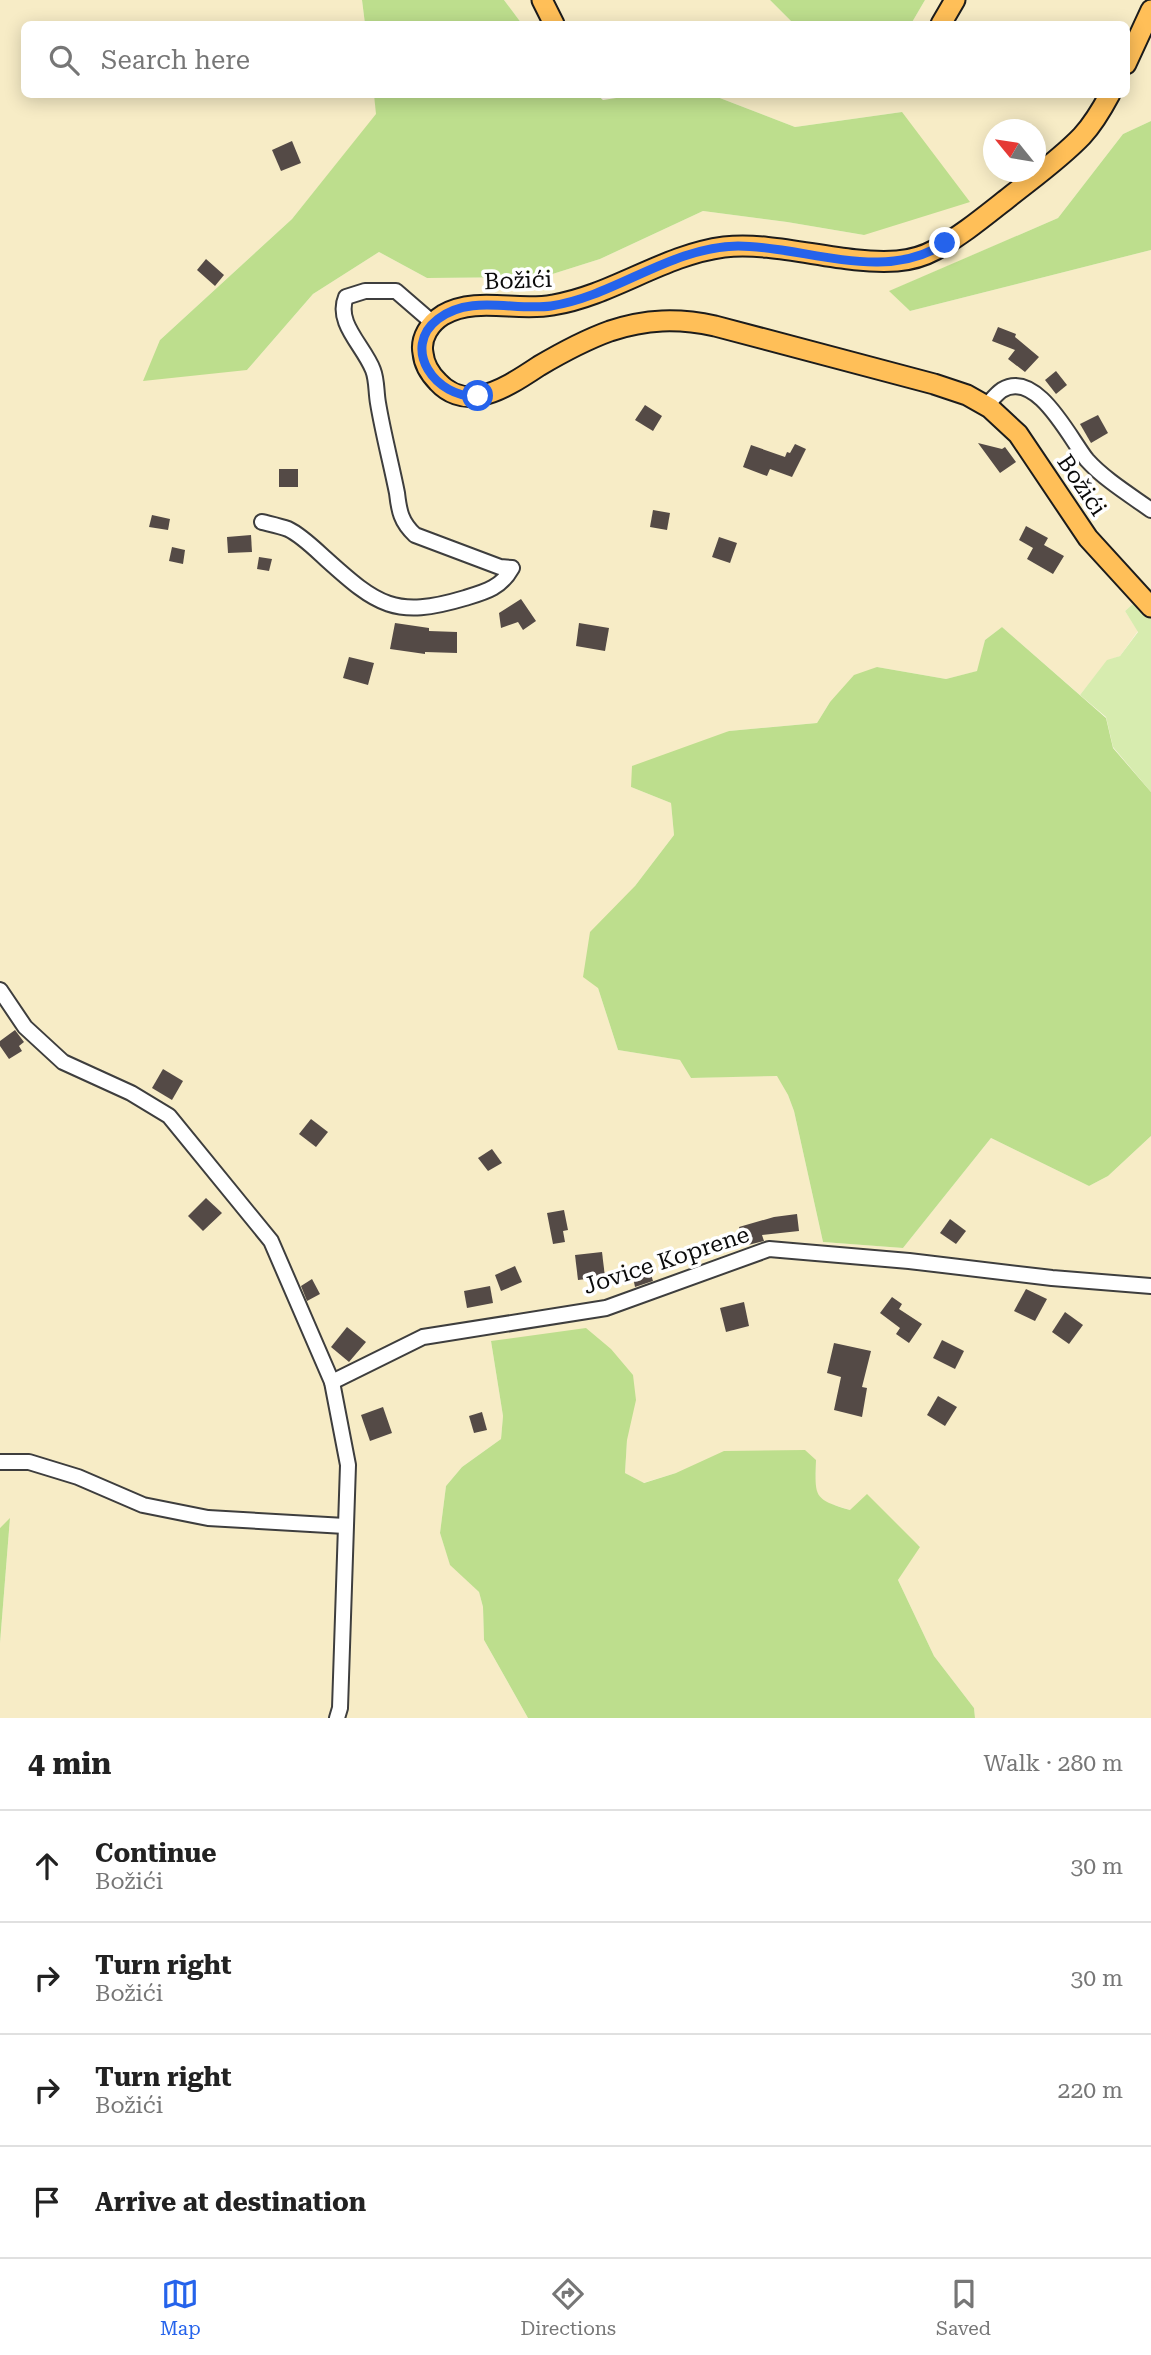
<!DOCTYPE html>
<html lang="en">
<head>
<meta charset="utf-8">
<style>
  body { margin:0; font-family:"Roboto Serif",serif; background:#f2f2f2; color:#222 }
  .compass { position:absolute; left:983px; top:119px; width:63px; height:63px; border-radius:50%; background:#fff; box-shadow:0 4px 18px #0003; rotate:300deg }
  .stop { position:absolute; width:21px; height:21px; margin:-16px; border:5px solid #2563eb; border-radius:50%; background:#fff }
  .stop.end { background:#2563eb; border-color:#fff; box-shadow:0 2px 7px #0008 }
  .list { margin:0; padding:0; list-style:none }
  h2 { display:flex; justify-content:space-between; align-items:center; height:91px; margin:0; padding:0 28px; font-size:30px }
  h2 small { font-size:23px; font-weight:400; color:#767676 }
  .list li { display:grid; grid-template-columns:46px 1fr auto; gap:21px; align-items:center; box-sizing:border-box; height:112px; padding:0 28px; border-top:2px solid #e0e0e0 }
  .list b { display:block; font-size:26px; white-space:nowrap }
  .list p { margin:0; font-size:23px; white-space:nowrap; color:#767676 }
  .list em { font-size:23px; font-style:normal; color:#767676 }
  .icon { flex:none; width:38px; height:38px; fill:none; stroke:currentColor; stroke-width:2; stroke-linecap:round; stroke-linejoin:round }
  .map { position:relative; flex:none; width:1151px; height:1718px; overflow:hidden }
  .search { position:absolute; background:#fff; box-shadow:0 4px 18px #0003; left:21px; right:21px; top:21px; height:77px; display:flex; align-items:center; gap:18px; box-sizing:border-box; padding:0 24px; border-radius:10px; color:#767676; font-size:26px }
  .sheet { height:539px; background:#fff }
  nav { display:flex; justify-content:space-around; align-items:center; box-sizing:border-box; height:98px; border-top:2px solid #e0e0e0; background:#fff; font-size:19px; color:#767676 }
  nav a { display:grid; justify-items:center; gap:4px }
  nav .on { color:#2563eb }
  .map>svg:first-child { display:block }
  .farmland { fill:#f7ecc6; fill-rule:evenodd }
  .green { fill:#d7ecaf }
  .forest { fill:#bdde8d }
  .building { fill:#544a46 }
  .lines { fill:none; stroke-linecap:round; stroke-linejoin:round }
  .minor-casing { stroke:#3e3e3e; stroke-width:18 }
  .major-casing { stroke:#1c1c1c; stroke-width:23 }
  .minor { stroke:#fff; stroke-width:14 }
  .major { stroke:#ffbf58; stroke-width:19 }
  .route { stroke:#2563eb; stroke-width:9 }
  .labels { text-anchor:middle; stroke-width:7; stroke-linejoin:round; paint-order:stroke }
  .street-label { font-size:23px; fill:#0b0b0b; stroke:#fff }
</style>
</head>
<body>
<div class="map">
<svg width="1151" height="1718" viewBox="0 0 1151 1718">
  <rect width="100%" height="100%" fill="#fff7e8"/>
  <g class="farmland">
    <path d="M0,0H362L365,24H24V94L374,95L377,114L292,219L160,340L247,370L313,294L379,252L427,278L543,277L600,259L703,211L787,222L864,235L902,112L795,127L712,95L1126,94V24H911L925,0H1151V121L1123,134L1058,218L890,291L910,311L1151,250V588L1125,611L1138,631L1120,656L1107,661L1080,695L1002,627L985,640L978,671L946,679L877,667L830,702L817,723L729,731L631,787L671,803L674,835L635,886L598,988L618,1050L681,1060L691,1078L777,1075L788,1095L794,1111L823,1242L903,1248L991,1138L1089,1186L1108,1176L1151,1136V1718H975L974,1708L934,1656L898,1580L920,1546L850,1510L824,1502L815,1491L816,1460L676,1473L643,1483L625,1473L627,1440L491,1341L503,1416L501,1439L462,1467L446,1486L440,1533L450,1564L479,1592L483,1607L484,1640L528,1718H0V1643L10,1519L0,1528ZM993,130H1036V172H993Z"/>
    <path d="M504,0H770L794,24H522Z"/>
  </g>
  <path class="green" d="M1151,588V792L1113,747L1106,717L1080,695L1107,660L1120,656L1138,632L1125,611Z"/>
  <g class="forest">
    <path d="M362,0H504L522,24H365Z"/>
    <path d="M770,0H925L911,24H794Z"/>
    <path d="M596,94L603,100L636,95H712L795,127L902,112L970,202L864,235L787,222L703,211L600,259L543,277L427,278L379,252L313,294L247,370L143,381L160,340L292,219L376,114L374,95Z"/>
    <path d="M1151,121V250L910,311L889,291L1058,218L1123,134Z"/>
    <path d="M1002,627L1106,718L1113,748L1151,792V1136L1108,1176L1089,1186L991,1138L903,1248L823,1242L794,1111L788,1095L777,1076L691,1078L680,1060L618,1050L598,988L583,977L590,932L635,886L674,835L671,803L631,787L632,766L729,731L817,723L830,702L854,675L877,667L946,679L977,671L985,640Z"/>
    <path d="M586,1328L611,1349L633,1375L636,1400L627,1440L625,1473L644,1483L676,1473L724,1451L805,1450L816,1460C815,1497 813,1499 850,1510L867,1494L920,1547L898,1580L934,1656L974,1708L975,1718H528L484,1640L483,1607L479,1592L450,1565L440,1533L446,1486L462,1467L501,1439L503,1416L491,1341Z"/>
    <path d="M10,1518L0,1643V1528Z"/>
  </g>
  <g class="building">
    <path d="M292,141L301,163L281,171L272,150Z"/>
    <path d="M206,259L224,275L215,286L197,270Z"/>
    <path d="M998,327L1016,334L1015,337L1039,357L1025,372L1008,359L1015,350L992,341Z"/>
    <path d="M1056,371L1067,385L1056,394L1045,380Z"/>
    <path d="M645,405L662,416L653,431L635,420Z"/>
    <path d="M1098,415L1108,433L1091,443L1080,424Z"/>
    <path d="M978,443L1002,449L1005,447L1016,462L1000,473Z"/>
    <path d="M795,444L806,449L792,477L770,469L767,476L743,467L751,445L785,457L787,452L790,453Z"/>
    <rect x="279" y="469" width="19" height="18"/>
    <path d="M653,510L670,513L667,530L650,527Z"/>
    <path d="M152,515L170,519L168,530L149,527Z"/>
    <path d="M1026,526L1048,538L1044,545L1064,556L1053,574L1027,559L1033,548L1019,540Z"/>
    <path d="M251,535L252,552L228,553L227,537Z"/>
    <path d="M719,537L737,543L730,563L712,557Z"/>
    <path d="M172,547L185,550L183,564L169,561Z"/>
    <path d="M259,557L272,559L269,571L257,569Z"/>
    <path d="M521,599L536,621L523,630L518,622L501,628L499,613Z"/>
    <path d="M395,623L429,628V631L457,632V653L425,652V654L390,649Z"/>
    <path d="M579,623L609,628L605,651L576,646Z"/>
    <path d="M349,657L374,663L368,685L343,678Z"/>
    <path d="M15,1030L24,1042L19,1046L22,1051L9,1059L0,1046V1041Z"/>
    <path d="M163,1069L183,1081L172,1100L152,1088Z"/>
    <path d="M311,1119L328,1132L316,1147L299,1134Z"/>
    <path d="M492,1149L502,1163L488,1171L478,1158Z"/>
    <path d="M206,1198L222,1213L203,1231L188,1216Z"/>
    <path d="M564,1210L568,1230L563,1231L565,1242L553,1244L547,1213Z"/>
    <path d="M797,1214L799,1231L762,1235L764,1241L744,1246L739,1227L774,1217Z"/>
    <path d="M950,1219L966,1231L956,1244L940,1233Z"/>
    <path d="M602,1252L605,1277L578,1280L575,1255Z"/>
    <path d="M515,1266L522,1282L501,1291L495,1275Z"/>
    <path d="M650,1271L653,1281L635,1287L633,1277Z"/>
    <path d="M312,1279L320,1294L307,1301L301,1286Z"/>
    <path d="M490,1286L493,1303L467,1308L464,1291Z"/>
    <path d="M1026,1289L1047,1299L1035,1321L1014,1311Z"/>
    <path d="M892,1297L902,1304L899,1309L922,1324L909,1343L896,1334L900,1328L880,1313Z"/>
    <path d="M744,1302L749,1326L726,1332L720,1308Z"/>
    <path d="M1065,1312L1083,1325L1069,1344L1052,1332Z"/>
    <path d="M347,1327L366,1342L349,1362L331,1347Z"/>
    <path d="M942,1340L964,1351L955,1369L933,1358Z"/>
    <path d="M834,1343L871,1351L862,1387L867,1388L862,1417L834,1410L841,1377L827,1373Z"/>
    <path d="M938,1396L957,1407L945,1426L927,1415Z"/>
    <path d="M383,1407L392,1433L370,1441L361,1415Z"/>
    <path d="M482,1412L487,1430L474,1433L469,1416Z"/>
  </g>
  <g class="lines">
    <g class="minor-casing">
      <g id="minor">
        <path d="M986,406C991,401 996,394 1002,390C1037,369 1070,439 1087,460C1104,479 1130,495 1151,510"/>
        <path d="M262,522C270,524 280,526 288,529C301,535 315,549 326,559C377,605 395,619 465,598C485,592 501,588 512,568L500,567L415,535C401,522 399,511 397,493C391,463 383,433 378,403C376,392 377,380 373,370C364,346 335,323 346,297L365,291H396L433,323"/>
        <path d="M0,990L25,1027L63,1062L131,1093L169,1116L271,1241L332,1382L348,1465L340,1708L337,1718"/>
        <path d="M332,1382L423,1337L606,1308L769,1249L909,1261L1052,1278L1151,1286"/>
        <path d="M0,1462H29L78,1477L143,1505L208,1518L345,1526"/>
      </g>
    </g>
    <g class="major-casing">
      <g id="major">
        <path d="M542,0L554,24"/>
        <path d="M941,24L955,0"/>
        <path d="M1126,64L1151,10"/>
        <path d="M1110,94C1102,109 1093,124 1082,136C1060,159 1033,178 1008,198C985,216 961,236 935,250C924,256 910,260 897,261C840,265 779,241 724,247C663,255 613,295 553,305C517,312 476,296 443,315C430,323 420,338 423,353C424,364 430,374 438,382C448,393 463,399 479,396C500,392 521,378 539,366C561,353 585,340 610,331C646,319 678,318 715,326L934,384L967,395L990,408L1018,434L1088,538L1151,607"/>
      </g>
    </g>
    <use href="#minor" class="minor"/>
    <use href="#major" class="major"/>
  </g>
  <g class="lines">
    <path class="route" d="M478,396C436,399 400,348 438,319C470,294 514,311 551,306C616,296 670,247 738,246C805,246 884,284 945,243"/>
  </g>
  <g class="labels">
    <g class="street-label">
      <text transform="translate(518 280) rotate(-2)" y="8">Božići</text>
      <text transform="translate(1082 485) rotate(56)" y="8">Božići</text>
      <text transform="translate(666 1260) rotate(-18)" y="8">Jovice Koprene</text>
    </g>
  </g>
</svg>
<svg class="compass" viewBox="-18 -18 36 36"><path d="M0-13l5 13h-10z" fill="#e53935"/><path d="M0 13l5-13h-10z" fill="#767676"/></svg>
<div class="stop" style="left:478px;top:396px"></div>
<div class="stop end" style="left:945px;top:243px"></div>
<div class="search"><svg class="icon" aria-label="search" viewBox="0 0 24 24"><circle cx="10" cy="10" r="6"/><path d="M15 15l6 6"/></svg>Search here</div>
</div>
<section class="sheet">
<h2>4 min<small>Walk · 280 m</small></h2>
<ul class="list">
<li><svg class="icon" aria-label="ahead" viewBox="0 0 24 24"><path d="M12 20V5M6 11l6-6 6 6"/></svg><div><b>Continue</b><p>Božići</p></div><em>30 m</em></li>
<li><svg class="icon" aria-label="right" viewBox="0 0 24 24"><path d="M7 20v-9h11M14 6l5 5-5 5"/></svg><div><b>Turn right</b><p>Božići</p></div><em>30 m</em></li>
<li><svg class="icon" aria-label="right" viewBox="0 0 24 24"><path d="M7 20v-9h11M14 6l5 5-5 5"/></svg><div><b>Turn right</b><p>Božići</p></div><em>220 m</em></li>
<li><svg class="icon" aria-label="arrive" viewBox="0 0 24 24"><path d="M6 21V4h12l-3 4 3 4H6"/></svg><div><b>Arrive at destination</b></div></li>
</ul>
</section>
<nav>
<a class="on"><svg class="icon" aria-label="map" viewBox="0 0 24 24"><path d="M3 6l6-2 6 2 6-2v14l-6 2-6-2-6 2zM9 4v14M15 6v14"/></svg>Map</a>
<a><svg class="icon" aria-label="directions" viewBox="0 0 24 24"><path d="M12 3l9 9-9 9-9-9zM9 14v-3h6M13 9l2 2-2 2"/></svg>Directions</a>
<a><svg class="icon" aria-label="saved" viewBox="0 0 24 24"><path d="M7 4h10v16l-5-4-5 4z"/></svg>Saved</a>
</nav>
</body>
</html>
